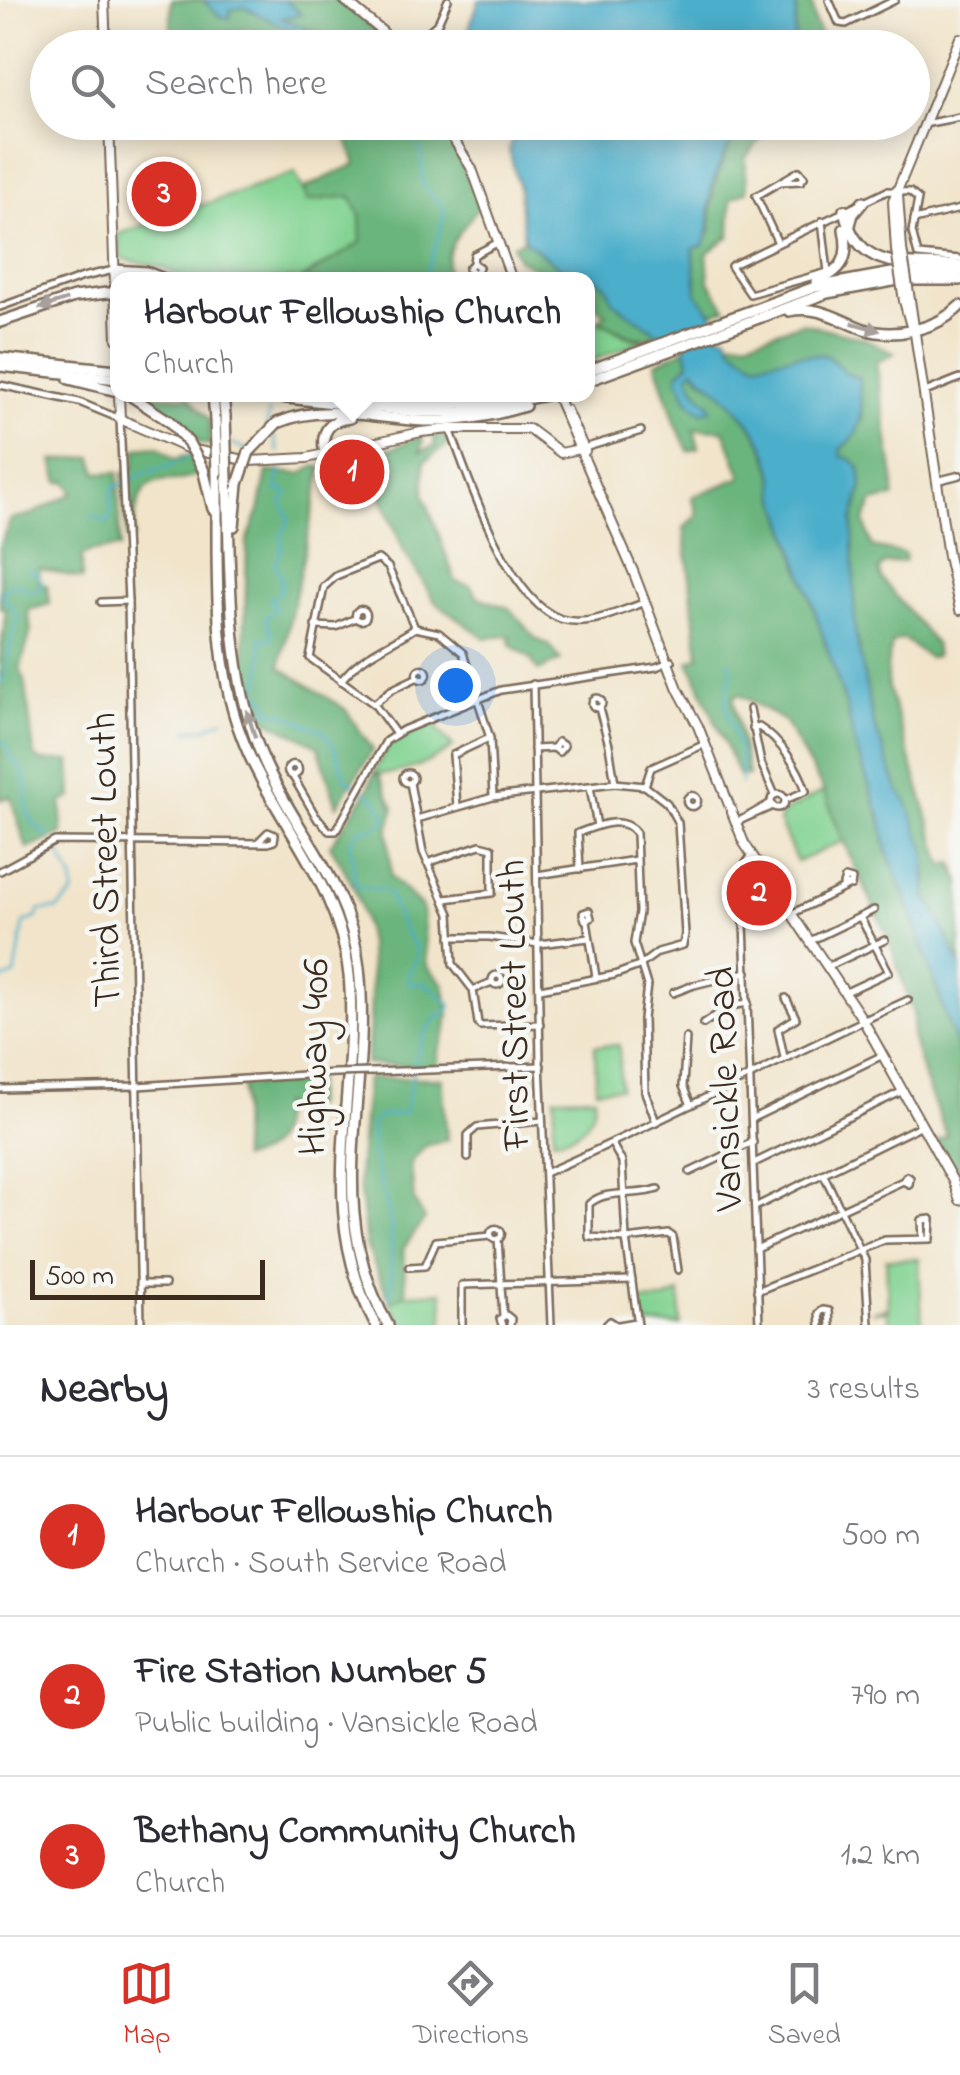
<!DOCTYPE html>
<html lang="en">
<head>
<meta charset="utf-8">
<style>
  body { margin:0; font-family:"Indie Flower",sans-serif; background:#f2f2f3; color:#2b2b33 }
  .scale { position:absolute; left:30px; bottom:25px; width:235px; box-sizing:border-box; padding-left:10px; border:5px solid #3b2a1e; border-top:0; font-size:28px; line-height:35px; white-space:nowrap; color:#3b2a1e; -webkit-text-stroke:8px #f6f6f2; paint-order:stroke }
  .you { position:absolute; left:455px; top:685px; width:35px; height:35px; margin:-25px; border:8px solid #fff; border-radius:50%; background:#1a73e8; box-shadow:0 0 0 15px #1a73e833 }
  .badge { display:grid; place-items:center; width:65px; height:65px; border-radius:50%; background:#d93025; color:#fff; font-size:32px; font-weight:700 }
  .pin { position:absolute; translate:-50% -50%; border:5px solid #fff; box-shadow:0 2px 10px #0006 }
  .popup { position:absolute; left:110px; top:272px; width:485px; height:130px; box-sizing:border-box; display:grid; place-content:center; border-radius:20px; background:#fff; filter:drop-shadow(0 2px 8px #0005); font-size:32px; white-space:nowrap; color:#7c7c81 }
  .popup b { font-size:38px; color:#2b2b33 }
  .popup::after { content:''; position:absolute; left:50%; top:100%; margin-left:-20px; border:20px solid transparent; border-top-color:#fff }
  .list { margin:0; padding:0; list-style:none }
  h2 { display:flex; justify-content:space-between; align-items:center; height:130px; margin:0; padding:0 40px; font-size:42px }
  h2 small { font-size:32px; font-weight:400; color:#7c7c81 }
  .list li { display:grid; grid-template-columns:65px 1fr auto; gap:30px; align-items:center; box-sizing:border-box; height:160px; padding:0 40px; border-top:2px solid #e1e1e2 }
  .list b { display:block; font-size:38px; white-space:nowrap }
  .list p { margin:0; font-size:32px; white-space:nowrap; color:#7c7c81 }
  .list em { font-size:32px; font-style:normal; color:#7c7c81 }
  .icon { flex:none; width:55px; height:55px; fill:none; stroke:currentColor; stroke-width:2; stroke-linecap:round; stroke-linejoin:round }
  .map { position:relative; flex:none; width:960px; height:1325px; overflow:hidden }
  .search { position:absolute; background:#fff; box-shadow:0 5px 25px #0003; left:30px; right:30px; top:30px; height:110px; display:flex; align-items:center; gap:25px; box-sizing:border-box; padding:0 35px; border-radius:55px; color:#7c7c81; font-size:38px }
  .sheet { height:610px; background:#fff }
  nav { display:flex; justify-content:space-around; align-items:center; box-sizing:border-box; height:140px; border-top:2px solid #e1e1e2; background:#fff; font-size:28px; color:#7c7c81 }
  nav a { display:grid; justify-items:center; gap:5px }
  nav .on { color:#d93025 }
  .map>svg:first-child { display:block }
  .green { fill:#83d393; stroke:#5f7e58; stroke-width:2.5 }
  .forest { fill:#6ab57d; stroke:#52704e; stroke-width:2.5 }
  .water { fill:#4baeca; stroke:#436c74; stroke-width:2.5 }
  .lines { fill:none; stroke-linecap:round; stroke-linejoin:round }
  .stream { stroke:#4baeca; stroke-width:2.5 }
  .minor-casing { stroke:#7b6b5a; stroke-width:10 }
  .major-casing { stroke:#7b6b5a; stroke-width:12 }
  .highway-casing { stroke:#7b6b5a; stroke-width:14 }
  .minor { stroke:#fff; stroke-width:5 }
  .major { stroke:#fff; stroke-width:8 }
  .highway { stroke:#fff; stroke-width:9 }
  .minor-bridge-casing { stroke:#7b6b5a; stroke-width:10; stroke-linecap:butt }
  .major-bridge-casing { stroke:#7b6b5a; stroke-width:12; stroke-linecap:butt }
  .highway-bridge-casing { stroke:#7b6b5a; stroke-width:14; stroke-linecap:butt }
  .minor-bridge { stroke:#fff; stroke-width:5 }
  .major-bridge { stroke:#fff; stroke-width:8 }
  .highway-bridge { stroke:#fff; stroke-width:9 }
  .oneway { fill:#a79f9a }
  .labels { text-anchor:middle; stroke-width:9; stroke-linejoin:round; paint-order:stroke }
  .street-label { font-size:40px; fill:#3b2a1e; stroke:#f6f6f2 }
</style>
</head>
<body>
<div class="map">
<svg width="960" height="1325" viewBox="0 0 960 1325">
  <rect width="100%" height="100%" fill="#f6f6f2"/>
  <filter id="ink" filterUnits="userSpaceOnUse"><feTurbulence type="fractalNoise" baseFrequency=".01" numOctaves="2"/><feDisplacementMap in="SourceGraphic" scale="20" xChannelSelector="R" yChannelSelector="G"/><feConvolveMatrix kernelMatrix="1 2 1 2 8 2 1 2 1" color-interpolation-filters="sRGB"/></filter>
  <filter id="wash" filterUnits="userSpaceOnUse"><feTurbulence type="fractalNoise" baseFrequency=".0048" numOctaves="4" result="noise"/><feDisplacementMap in="SourceGraphic" scale="40" xChannelSelector="R" yChannelSelector="G"/><feGaussianBlur stdDeviation="2.25" result="paint"/><feColorMatrix in="noise" values="0 0 0 0 0 0 0 0 0 0 0 0 0 0 0 0 0 1.4 0 .05"/><feComposite in="paint" operator="in"/></filter>
  <g filter="url(#wash)">
    <rect width="100%" height="100%" fill="#f1e4ca"/>
    <g class="green">
      <path d="M295,173L308,201L351,196L360,216L361,242L301,279L187,280L163,268L120,258L118,234Z"/>
      <path d="M598,321L633,339H646L587,363V329Z"/>
      <path d="M434,719L439,731L453,747C433,762 399,777 374,773C390,738 399,732 434,719Z"/>
      <path d="M824,791L843,841L797,862L779,821L784,812Z"/>
      <path d="M619,1045L620,1088L596,1089L595,1046Z"/>
      <path d="M595,1096C594,1122 580,1138 553,1139L555,1097Z"/>
      <path d="M886,1259H919L922,1325H888V1311L872,1312L888,1308Z"/>
      <path d="M442,1292L444,1325H401L390,1302L406,1294Z"/>
      <path d="M680,1293L681,1325H643L638,1301L662,1300Z"/>
    </g>
    <g class="forest">
      <path d="M171,0H338L382,35L390,47H285L251,29L209,34L202,47H171Z"/>
      <path d="M797,0H811L815,23L827,47L794,48Z"/>
      <path d="M341,123H438L458,156L479,207C461,229 442,249 447,279L301,280L361,242L360,216L351,196L307,201L305,188L356,164Z"/>
      <path d="M744,123H774L745,158L747,191L731,199L730,236L707,253L709,281L726,308L712,313L697,295L693,249L711,231C709,190 720,156 744,123Z"/>
      <path d="M524,240L561,268L596,279L607,287L613,302L659,334C633,345 622,329 598,321L606,314L587,300V280L556,279L518,259L512,245Z"/>
      <path d="M802,323L864,338L894,353L876,363L894,478V497L873,502L864,521L872,547L905,554V561L884,564L879,570L881,578L935,644L936,656L929,658L903,639L892,643L887,666L888,687L943,865L953,863L960,884V966L934,907L926,898L928,881L920,836L898,790L873,722L855,630L853,537V520L862,486L860,467L842,457L840,449L863,419L858,377L849,375L826,355L756,363L732,347L729,341L750,340Z"/>
      <path d="M686,348L689,363L680,371L682,387L688,400L710,404C701,397 693,386 689,375L694,368L700,377C743,402 772,445 776,495L846,705L854,742L882,822L887,851L906,898L960,1057V1171L949,1162L937,1141L947,1136L925,1081L912,1036L914,1016L888,937L843,841L824,791L784,721L739,694L733,698L748,775L739,776L689,661L699,657L684,528L698,515L692,497L742,477L724,430L694,429L699,448L688,451L675,422L656,363Z"/>
      <path d="M151,396L189,397L210,420V445L200,443Z"/>
      <path d="M444,435L447,445L424,462V495L456,582L470,585L478,597L509,608L536,639L549,645L561,660L538,671L530,658L511,645L510,636L485,638L435,602L404,551L381,496L382,474L375,449H391L420,436L423,440L420,452L435,446L434,436Z"/>
      <path d="M157,446L175,459L191,455L198,474C183,482 175,479 160,481C135,485 134,520 134,538L127,540L123,474L134,466L137,448Z"/>
      <path d="M93,457L97,473L118,472L120,548L91,551L82,556V579L39,568L40,585H47L50,604L28,610L31,630L20,670L25,680L34,755L41,761H70L72,797L62,802V834L27,849L10,796L0,800V660L6,608H0V544L11,519L32,514L73,493L67,482H59L53,461Z"/>
      <path d="M315,466L322,468L280,667L345,709L373,750L337,806L318,746L263,718L255,687L244,669L247,541L259,511L267,471L301,474Z"/>
      <path d="M374,773L379,775L394,808L388,831L391,877L422,907L427,966L444,984L449,1012L447,1030L438,1052V1067L366,1064C373,1010 375,946 356,894C350,877 339,861 330,845L367,792Z"/>
      <path d="M367,1078H442L447,1140L425,1146L411,1163L414,1201L425,1219L403,1249L406,1294L390,1302L366,1245L358,1175Z"/>
      <path d="M316,1081L313,1106L304,1114L281,1103C282,1135 274,1154 241,1159L242,1086Z"/>
    </g>
    <g class="water">
      <path d="M203,0H285L301,14L282,18C301,30 327,31 342,47H323L244,7L230,10V18L219,16Z"/>
      <path d="M479,0H797L794,47H467L466,37Z"/>
      <path d="M508,123H744C730,141 713,174 710,197C708,215 712,228 704,245L693,249L697,294L712,313L720,334L728,336L732,347L756,363L796,355H826L849,375L858,377C862,404 867,433 840,449L842,457L849,458L860,467L862,487L853,520V537L855,630L873,722L898,790L907,802L926,852V898L934,907L960,966V1057L906,898L887,851L882,822L854,742L846,705L776,495C772,444 753,424 719,390C710,382 701,378 694,368L689,375C692,386 701,397 710,404L711,410L701,412L688,400L678,377V373L689,363L683,334H659L613,302L607,287L596,279L561,268L524,240L519,188L509,150L514,132Z"/>
    </g>
    <g class="lines">
      <g class="stream">
        <path d="M417,147L421,150L423,185L445,209C442,225 430,270 421,280"/>
        <path d="M266,430L269,412"/>
        <path d="M273,434L278,452"/>
        <path d="M230,444L246,449"/>
        <path d="M280,470L276,491L283,489L288,494L282,501C288,523 295,511 281,535L282,546L275,567L281,574V593L270,599L276,608L265,619L272,634L271,639H261L262,669L257,695L266,699L269,712C290,710 301,726 322,730L333,745L347,780L374,798"/>
        <path d="M91,514L107,523C115,514 107,498 113,487C132,483 135,475 151,471C170,465 171,467 189,456"/>
        <path d="M0,684C7,670 7,660 10,646C16,620 25,621 3,596V590C20,580 16,584 31,592L39,590L42,581L35,572L29,571"/>
        <path d="M727,689L732,673L729,661"/>
        <path d="M727,694V709L740,753L741,783"/>
        <path d="M250,703L260,698"/>
        <path d="M187,730L206,728L224,719"/>
        <path d="M0,739L8,748L9,756C41,784 17,799 33,822C37,829 45,831 50,838"/>
        <path d="M376,800L386,817L384,822L370,829L361,828L350,843L356,886L384,890"/>
        <path d="M0,981L15,975L24,923L37,917L39,911L57,909L73,895V879L55,845"/>
        <path d="M388,1298L391,1290V1223L373,1155L371,1124L378,1117L405,1113C412,1081 415,1024 449,1010L451,1005L427,984L409,983V973L416,960L417,950L401,925L388,892"/>
      </g>
    </g>
  </g>
  <g filter="url(#ink)">
    <g class="lines">
      <g class="minor-casing">
        <g id="minor">
          <path d="M829,0L839,23L846,24L895,0"/>
          <path d="M409,48L438,23L448,0"/>
          <path d="M924,124L960,117"/>
          <path d="M780,182L801,181L804,177"/>
          <path d="M914,220L960,209"/>
          <path d="M822,221L828,272L750,294L731,266L887,191L910,192L918,199L912,232L918,255L960,259"/>
          <path d="M778,243L756,196L799,171L804,177"/>
          <path d="M473,263L479,267L476,274L468,269L473,263L474,255L497,243"/>
          <path d="M0,307L83,277L114,270"/>
          <path d="M0,385L79,402L120,419L128,601L141,1325"/>
          <path d="M925,392L960,378"/>
          <path d="M450,429C468,477 508,602 561,619C589,627 617,612 643,603"/>
          <path d="M584,448L641,431"/>
          <path d="M936,481L960,475"/>
          <path d="M101,602L128,601"/>
          <circle cx="361" cy="615" r="5.5"/>
          <path d="M315,626L336,627L356,618"/>
          <circle cx="422" cy="674" r="5.5"/>
          <path d="M341,681C360,655 389,646 415,628L439,633L463,653L490,738L493,796"/>
          <path d="M533,684L540,1061L551,1325"/>
          <circle cx="597" cy="703" r="5"/>
          <path d="M374,704L391,690L418,677"/>
          <path d="M599,708L609,745L615,783"/>
          <path d="M750,709L761,763L775,795"/>
          <path d="M753,729L759,727C780,740 799,768 806,791L785,800"/>
          <path d="M396,734L374,704L310,658L324,587L336,576L378,559L388,567L415,628"/>
          <path d="M558,742L564,746L559,752L554,748Z"/>
          <path d="M534,749L554,748"/>
          <circle cx="293" cy="770" r="5.5"/>
          <circle cx="408" cy="778" r="5"/>
          <path d="M292,775L318,820"/>
          <path d="M410,783L423,852L450,914L453,964L473,990L478,1023L480,1026L540,1024"/>
          <path d="M645,786L651,768L703,745"/>
          <path d="M590,787L597,826"/>
          <circle cx="778" cy="801" r="7"/>
          <circle cx="692" cy="801" r="5.5"/>
          <path d="M457,806L453,755L489,738"/>
          <path d="M318,818L329,831H336L386,741L403,730L501,690L656,667L672,661"/>
          <path d="M417,819L493,797L615,783L645,786L667,803L678,823L685,934L683,945L658,952L639,966L614,975L540,989"/>
          <path d="M741,820L773,806"/>
          <path d="M736,823L771,803"/>
          <path d="M752,855L742,869L759,1325"/>
          <path d="M427,863L480,845L492,848V893L445,899"/>
          <path d="M580,869L578,833C597,826 622,814 636,833L639,912L634,943L647,985L643,1019L645,1092L656,1122"/>
          <path d="M0,871L55,841L268,843L274,841L275,835L268,832L258,842"/>
          <path d="M537,875L636,860"/>
          <path d="M845,878L852,880L851,886L843,885Z"/>
          <path d="M589,911L591,918L585,920L583,913Z"/>
          <path d="M793,913L846,887"/>
          <path d="M587,921L596,977"/>
          <path d="M451,937H489L539,944L589,938"/>
          <path d="M810,941L874,910"/>
          <path d="M827,967L885,940"/>
          <circle cx="497" cy="980" r="5"/>
          <path d="M473,990L492,982"/>
          <path d="M673,993L694,985L747,972"/>
          <path d="M844,993L889,972L860,917"/>
          <path d="M703,1024L730,1006L748,1003"/>
          <path d="M686,1038L683,1086L691,1105"/>
          <path d="M784,1057L778,1029L796,1018L786,998"/>
          <path d="M372,1072L541,1066"/>
          <path d="M0,1089L137,1086L335,1073"/>
          <path d="M753,1118L883,1055"/>
          <path d="M612,1144L622,1162L626,1239L638,1325"/>
          <path d="M468,1158V1135L477,1127L542,1121"/>
          <path d="M754,1163L903,1091"/>
          <path d="M690,1172L753,1142"/>
          <path d="M545,1173C668,1120 786,1055 908,1000"/>
          <path d="M824,1175L865,1260L869,1325"/>
          <path d="M658,1189C636,1197 607,1188 589,1204V1237L626,1239L669,1234L673,1237L678,1270"/>
          <path d="M755,1207L922,1125"/>
          <circle cx="496" cy="1234" r="5.5"/>
          <path d="M498,1239L503,1316"/>
          <path d="M756,1249L903,1181L909,1184L910,1178L907,1176L903,1181"/>
          <path d="M409,1267L425,1266L436,1241L491,1236"/>
          <path d="M140,1284H165"/>
          <path d="M757,1291L885,1240L930,1239L931,1219L922,1220L923,1239"/>
          <path d="M462,1325V1285L632,1280"/>
          <path d="M502,1325L500,1319L506,1315L511,1319L510,1325"/>
          <path d="M606,1325L610,1321L616,1325"/>
          <path d="M619,1325L636,1322"/>
          <path d="M820,1325L819,1313L823,1310L829,1311L830,1325"/>
        </g>
      </g>
      <g class="major-casing">
        <g id="major">
          <path d="M104,0L106,48"/>
          <path d="M344,0L383,32L394,48"/>
          <path d="M109,122L117,339"/>
          <path d="M443,122L472,169L512,280"/>
          <path d="M898,195L902,249"/>
          <path d="M896,250L893,201L960,38"/>
          <path d="M910,300L948,556L960,610"/>
          <path d="M904,301L912,330"/>
          <path d="M119,394L120,419L189,449L250,461L307,458L421,432L450,429H529L561,453L584,448"/>
          <path d="M556,394L633,571L678,689L698,726L744,843L863,1020L953,1181L960,1200"/>
          <path d="M566,410L585,451"/>
        </g>
      </g>
      <g class="highway-casing">
        <g id="highway">
          <path d="M844,210C858,275 907,261 960,266"/>
          <path d="M850,225L853,214L863,202"/>
          <path d="M114,270L146,272L167,280"/>
          <path d="M816,282C843,271 850,258 844,229"/>
          <path d="M789,311C820,305 836,319 864,329C895,339 937,329 960,306"/>
          <path d="M0,322L74,297L107,293"/>
          <path d="M0,358L117,370"/>
          <path d="M0,366L117,379"/>
          <path d="M587,371L815,287L892,273L960,272"/>
          <path d="M69,379L117,391"/>
          <path d="M587,381L827,293L898,280H960"/>
          <path d="M128,394L169,421"/>
          <path d="M213,394L215,420"/>
          <path d="M223,394L225,416"/>
          <path d="M250,394L418,412H461L552,394"/>
          <path d="M322,394C389,403 453,411 520,394"/>
          <path d="M277,423C324,402 374,419 424,421C459,422 492,416 525,406"/>
          <path d="M325,454C320,433 328,420 350,418"/>
          <path d="M203,469L213,509"/>
          <path d="M217,472C218,556 211,657 241,735C272,819 340,882 349,975C360,1097 313,1209 376,1325"/>
          <path d="M227,479C231,573 225,675 265,763C297,835 350,883 359,968C373,1094 320,1204 388,1325"/>
          <path d="M234,526L238,484"/>
        </g>
      </g>
      <use href="#minor" class="minor"/>
      <use href="#major" class="major"/>
      <use href="#highway" class="highway"/>
      <g class="minor-bridge-casing">
        <path id="minor-bridge" d="M335,1073L372,1072"/>
      </g>
      <g class="major-bridge-casing">
        <g id="major-bridge">
          <path d="M902,249L910,300"/>
          <path d="M896,250L904,301"/>
        </g>
      </g>
      <g class="highway-bridge-casing">
        <g id="highway-bridge">
          <path d="M107,293H117"/>
          <path d="M225,416L227,479"/>
          <path d="M215,420L217,472"/>
          <path d="M169,421L188,442L203,469"/>
          <path d="M238,484L249,452L277,423"/>
        </g>
      </g>
      <use href="#minor-bridge" class="minor-bridge"/>
      <use href="#major-bridge" class="major-bridge"/>
      <use href="#highway-bridge" class="highway-bridge"/>
    </g>
    <defs><path id="oneway-solid" d="M-6-.8H1V-3.2L6.5 0L1 3.2V.8H-6Z" transform="scale(2.5)"/></defs>
    <g class="oneway">
      <use href="#oneway-solid" transform="translate(53 304) rotate(162)"/>
      <use href="#oneway-solid" transform="translate(866 327) rotate(16)"/>
      <use href="#oneway-solid" transform="translate(251 724) rotate(-107)"/>
    </g>
  </g>
  <g class="labels">
    <g class="street-label">
      <text transform="translate(103 860) rotate(-91)" y="14">Third Street Louth</text>
      <text transform="translate(512 1005) rotate(-91)" y="14">First Street Louth</text>
      <text transform="translate(312 1057) rotate(-89)" y="14">Highway 406</text>
      <text transform="translate(723 1089) rotate(-92)" y="14">Vansickle Road</text>
    </g>
  </g>
</svg>
<div class="scale">500 m</div>
<div class="you"></div>
<div class="pin badge" style="left:352px;top:472px">1</div>
<div class="popup"><b>Harbour Fellowship Church</b>Church</div>
<div class="pin badge" style="left:759px;top:893px">2</div>
<div class="pin badge" style="left:164px;top:194px">3</div>
<div class="search"><svg class="icon" aria-label="search" viewBox="0 0 24 24"><circle cx="10" cy="10" r="6"/><path d="M15 15l6 6"/></svg>Search here</div>
</div>
<section class="sheet">
<h2>Nearby<small>3 results</small></h2>
<ul class="list">
<li><span class="badge">1</span><div><b>Harbour Fellowship Church</b><p>Church · South Service Road</p></div><em>500 m</em></li>
<li><span class="badge">2</span><div><b>Fire Station Number 5</b><p>Public building · Vansickle Road</p></div><em>790 m</em></li>
<li><span class="badge">3</span><div><b>Bethany Community Church</b><p>Church</p></div><em>1.2 km</em></li>
</ul>
</section>
<nav>
<a class="on"><svg class="icon" aria-label="map" viewBox="0 0 24 24"><path d="M3 6l6-2 6 2 6-2v14l-6 2-6-2-6 2zM9 4v14M15 6v14"/></svg>Map</a>
<a><svg class="icon" aria-label="directions" viewBox="0 0 24 24"><path d="M12 3l9 9-9 9-9-9zM9 14v-3h6M13 9l2 2-2 2"/></svg>Directions</a>
<a><svg class="icon" aria-label="saved" viewBox="0 0 24 24"><path d="M7 4h10v16l-5-4-5 4z"/></svg>Saved</a>
</nav>
</body>
</html>
